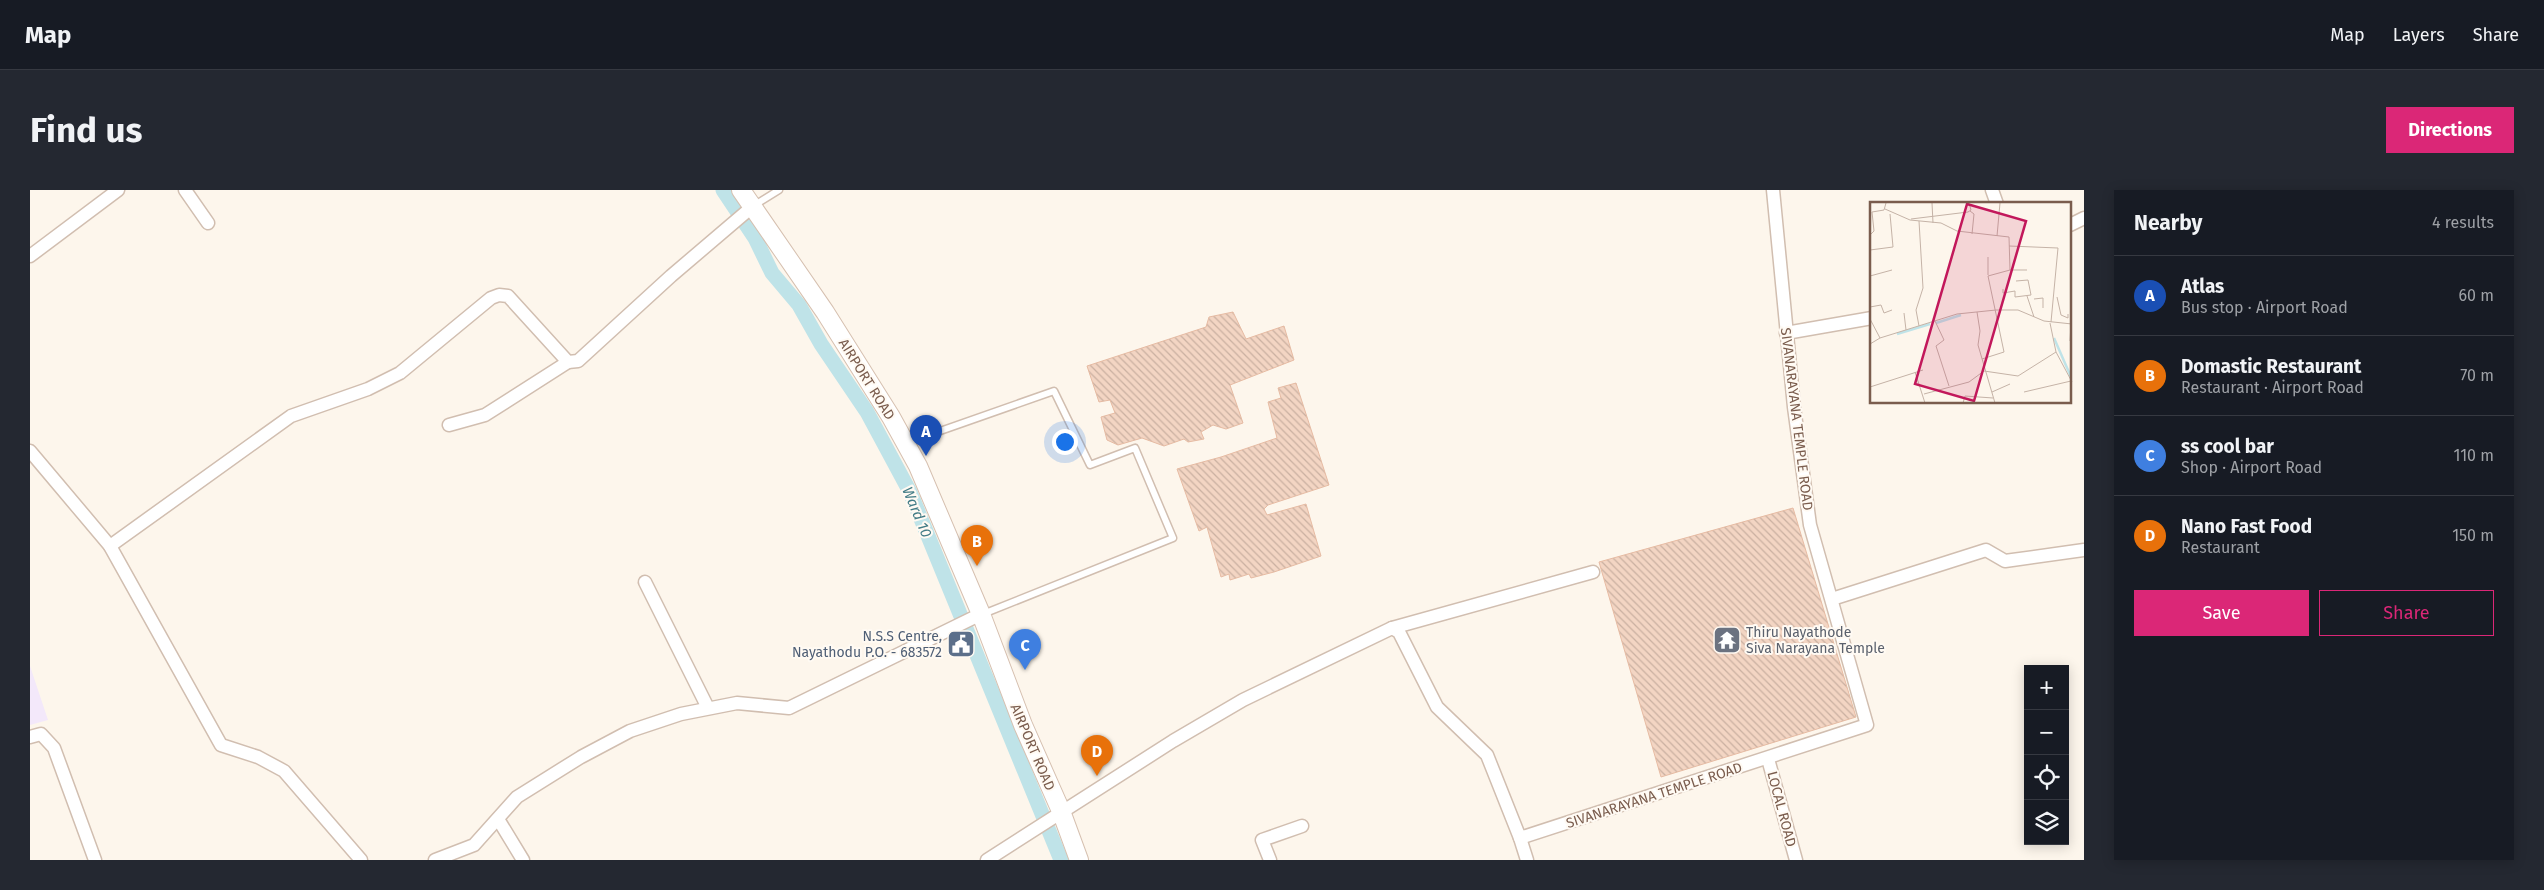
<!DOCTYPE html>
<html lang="en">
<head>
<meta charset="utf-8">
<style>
  body { margin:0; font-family:"Fira Sans",sans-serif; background:#242831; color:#f1f3f6 }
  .controls { position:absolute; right:15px; bottom:15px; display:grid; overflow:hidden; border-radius:0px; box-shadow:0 2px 12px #0003 }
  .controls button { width:45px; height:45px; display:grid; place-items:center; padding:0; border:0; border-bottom:1px solid #363941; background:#171b24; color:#f1f3f6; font:25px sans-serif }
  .you { position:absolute; left:1034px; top:251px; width:18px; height:18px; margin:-12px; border:4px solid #fff; border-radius:50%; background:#1a73e8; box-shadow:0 0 0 8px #1a73e833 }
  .badge { display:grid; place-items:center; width:32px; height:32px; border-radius:50%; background:#db2777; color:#fff; font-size:16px; font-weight:700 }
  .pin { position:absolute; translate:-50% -41px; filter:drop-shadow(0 1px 2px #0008) }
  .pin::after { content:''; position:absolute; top:26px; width:18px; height:15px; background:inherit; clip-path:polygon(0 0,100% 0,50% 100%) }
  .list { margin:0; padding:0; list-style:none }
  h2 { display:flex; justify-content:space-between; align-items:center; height:65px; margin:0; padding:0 20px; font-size:21px }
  h2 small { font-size:16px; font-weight:400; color:#9ea1a6 }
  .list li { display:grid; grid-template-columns:32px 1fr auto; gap:15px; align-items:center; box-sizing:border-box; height:80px; padding:0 20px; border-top:1px solid #363941 }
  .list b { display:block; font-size:19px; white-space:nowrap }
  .list p { margin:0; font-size:16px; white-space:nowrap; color:#9ea1a6 }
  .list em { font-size:16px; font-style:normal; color:#9ea1a6 }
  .actions { display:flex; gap:10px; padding:15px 20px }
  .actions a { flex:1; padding:11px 0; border:1px solid #db2777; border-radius:0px; text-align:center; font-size:18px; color:#db2777 }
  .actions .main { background:#db2777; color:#fff }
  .icon { flex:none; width:28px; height:28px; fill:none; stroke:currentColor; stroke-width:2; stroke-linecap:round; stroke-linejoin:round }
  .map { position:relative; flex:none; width:2054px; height:670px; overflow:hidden; border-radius:0px }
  header { display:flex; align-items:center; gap:30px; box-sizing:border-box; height:70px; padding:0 25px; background:#171b24; border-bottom:1px solid #363941 }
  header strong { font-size:24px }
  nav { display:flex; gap:28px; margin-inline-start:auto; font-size:18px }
  .intro { display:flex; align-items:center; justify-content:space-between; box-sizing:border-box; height:120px; padding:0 30px }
  h1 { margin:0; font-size:35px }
  .button { padding:12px 22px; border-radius:0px; background:#db2777; color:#fff; font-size:18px; font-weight:700 }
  main { display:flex; gap:30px; padding:0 30px }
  aside { flex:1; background:#171b24; border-radius:0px; box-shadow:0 2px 12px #0003 }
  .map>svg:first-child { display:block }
  .education { fill:#f3e8fa }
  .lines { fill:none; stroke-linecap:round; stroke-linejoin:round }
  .canal { stroke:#bfe3e8; stroke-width:15 }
  .building { fill:url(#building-back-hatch); stroke:#e6bba3 }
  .service-casing { stroke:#d1beb0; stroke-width:9 }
  .minor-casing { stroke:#d1beb0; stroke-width:15 }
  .secondary-casing { stroke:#d6c0b0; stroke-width:20 }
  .service { stroke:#fff; stroke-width:6 }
  .minor { stroke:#fff; stroke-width:12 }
  .secondary { stroke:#fff; stroke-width:18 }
  .labels { text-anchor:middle; stroke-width:4; stroke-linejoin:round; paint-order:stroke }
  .street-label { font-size:14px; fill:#7a5c4d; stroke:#fffaf3 }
  .worship-label { font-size:14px; fill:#5b616d; stroke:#fffaf3; text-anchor:start }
  .service-label { font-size:14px; fill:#4e5e75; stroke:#fffaf3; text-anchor:end }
  .water-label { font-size:15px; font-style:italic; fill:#437c86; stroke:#fffaf3 }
  .inset-river { fill:none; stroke:#bfe3e8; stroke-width:2.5 }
  .inset-road { fill:none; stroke:#c5b3a7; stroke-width:1 }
  .view { fill:#c2185b; fill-opacity:0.15; stroke:#c2185b; stroke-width:2.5 }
  .inset-edge { fill:none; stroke:#7a5c4d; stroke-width:2.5 }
</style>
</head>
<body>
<header>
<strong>Map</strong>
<nav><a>Map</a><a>Layers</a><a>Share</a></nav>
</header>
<div class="intro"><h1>Find us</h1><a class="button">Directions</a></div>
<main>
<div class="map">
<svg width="2054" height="670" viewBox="0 0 2054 670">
  <defs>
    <pattern id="building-back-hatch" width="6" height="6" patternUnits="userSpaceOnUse" patternTransform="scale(1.25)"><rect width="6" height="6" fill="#f3d5c3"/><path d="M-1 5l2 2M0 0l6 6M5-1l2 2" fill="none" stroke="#cab0a1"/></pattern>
  </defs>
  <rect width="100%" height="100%" fill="#fdf6ec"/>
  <path class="education" d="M0,476L18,530L0,535Z"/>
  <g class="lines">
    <path class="canal" d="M693,0L725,48L742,83L769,115L791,154L837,222L880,302L1031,670"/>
  </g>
  <g class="building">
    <path d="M1203,122L1216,149L1254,136L1264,170L1200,195L1213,233L1196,239L1183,235L1171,242L1174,249L1158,252L1154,249L1134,256L1112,248L1088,255L1077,250L1071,227L1085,223L1080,210L1069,212L1057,176L1176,137L1179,127Z"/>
    <path d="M1266,193L1299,295L1238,315L1234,319L1237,325L1276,314L1291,366L1244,382L1221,388L1219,384L1200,390L1199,384L1191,387L1177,337L1169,341L1147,279L1191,267L1247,248L1238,212L1251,208L1248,198Z"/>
    <path d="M1763,318L1826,527L1631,587L1569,372Z"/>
  </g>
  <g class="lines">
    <g class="service-casing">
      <g id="service">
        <path d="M723,16L749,0"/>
        <path d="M876,253L1024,201L1060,275L1105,258L1143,348L953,424"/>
      </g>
    </g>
    <g class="minor-casing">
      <g id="minor">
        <path d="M155,0L178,33"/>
        <path d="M1962,0L1967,14"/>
        <path d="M2040,35L2054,28"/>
        <path d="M0,66L88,0"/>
        <path d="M1756,143L1842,128"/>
        <path d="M419,235L455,225L538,172"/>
        <path d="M0,261L80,356L191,555L228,567L254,581L331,670"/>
        <path d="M80,356L261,226L338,199L370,183L461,108L469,105L478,106L538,172L548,171L641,86L722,17"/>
        <path d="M615,392L678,518"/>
        <path d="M1802,409L1956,360L1975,371L2054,360"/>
        <path d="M1362,438L1563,382"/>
        <path d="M0,547L11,544L24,558L65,670"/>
        <path d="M1738,569L1766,670"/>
        <path d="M468,629L493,670"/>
        <path d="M1490,648L1497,670"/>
        <path d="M405,670L444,655L487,607L551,567L600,541L651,524L707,513L759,518L951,424"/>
        <path d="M957,670L1143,551L1213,510L1362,438L1369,442L1407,517L1457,565L1490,648L1837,535L1780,335L1764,217L1743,0"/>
        <path d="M1240,670L1232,650L1272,636"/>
      </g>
    </g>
    <g class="secondary-casing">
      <path id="secondary" d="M711,0L795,122L861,227L888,276L951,424L993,535L1031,621L1049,670"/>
    </g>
    <use href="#service" class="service"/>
    <use href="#minor" class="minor"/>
    <use href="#secondary" class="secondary"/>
  </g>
  <defs>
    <g id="temple-square" transform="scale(1.4375)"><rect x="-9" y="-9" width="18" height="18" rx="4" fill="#6b7280" stroke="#fffaf3"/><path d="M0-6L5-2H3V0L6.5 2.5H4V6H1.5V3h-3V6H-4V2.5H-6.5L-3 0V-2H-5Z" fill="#fff"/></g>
    <g id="civic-square" transform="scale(1.4375)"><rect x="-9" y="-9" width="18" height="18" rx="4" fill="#5c6f8a" stroke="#fffaf3"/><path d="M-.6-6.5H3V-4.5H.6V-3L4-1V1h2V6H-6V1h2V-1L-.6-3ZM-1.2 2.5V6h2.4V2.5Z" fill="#fff"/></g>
  </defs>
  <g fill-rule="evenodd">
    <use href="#temple-square" x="1697" y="450"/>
    <use href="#civic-square" x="931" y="454"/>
  </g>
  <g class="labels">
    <g class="street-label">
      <text transform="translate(837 189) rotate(58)" y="5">AIRPORT ROAD</text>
      <text transform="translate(1767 229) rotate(83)" y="5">SIVANARAYANA TEMPLE ROAD</text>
      <text transform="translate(1003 557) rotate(67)" y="5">AIRPORT ROAD</text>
      <text transform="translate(1624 605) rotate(-18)" y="5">SIVANARAYANA TEMPLE ROAD</text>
      <text transform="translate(1752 619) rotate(75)" y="5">LOCAL ROAD</text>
    </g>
    <g class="worship-label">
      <text x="1716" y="447">Thiru Nayathode<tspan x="1716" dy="16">Siva Narayana Temple</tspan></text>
    </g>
    <g class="service-label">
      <text x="912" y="451">N.S.S Centre,<tspan x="912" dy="16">Nayathodu P.O. - 683572</tspan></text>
    </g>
    <g class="water-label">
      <text transform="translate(887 322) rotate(67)" y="5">Ward 10</text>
    </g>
  </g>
  <g transform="translate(1840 12)">
    <rect width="201" height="201" fill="#fdf6ec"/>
    <path class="inset-river" d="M66,121L91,113M27,132L60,122M184,136L201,175"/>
    <path class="inset-road" d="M62,1L63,21M15,7L40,18L71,21L87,29L139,35L140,68L118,74L134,150L112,157M100,9L104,12L102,32M41,17L98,10L101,8L99,1M49,19L53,86L46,108L49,124M0,33L4,29L2,10L14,8L16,1M127,34L130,1M139,44L188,46L181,120M0,48L23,45L20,12M140,68H157M118,73V55M0,74L22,68M133,87V91L145,89V95L161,93L158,78L146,79M157,94L164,115M187,95L191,113L198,116V112M164,97L173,96V106M0,105L11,103L14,111L22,108M107,110L110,129L108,143L125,201M34,111L36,128M0,117L10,136M65,119L74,138L66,144L79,184M180,121L186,150L202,180M200,139L201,122M0,142L10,136L87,112L126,108H148L174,119L202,122M45,170L55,201M0,185L53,168M122,190L140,182M154,190L201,179M54,192L99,180L114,169L148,174L186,150M0,201H26M93,201L95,194L123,196"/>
    <path class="view" d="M97,2L156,19L104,199L45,182Z"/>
    <rect width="201" height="201" class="inset-edge"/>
  </g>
</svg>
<div class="controls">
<button>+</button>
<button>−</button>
<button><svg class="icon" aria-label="locate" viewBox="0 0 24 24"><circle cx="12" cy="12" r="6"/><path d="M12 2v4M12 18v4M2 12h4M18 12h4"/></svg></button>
<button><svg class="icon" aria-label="layers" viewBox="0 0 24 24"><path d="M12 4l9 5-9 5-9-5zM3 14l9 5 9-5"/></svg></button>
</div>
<div class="you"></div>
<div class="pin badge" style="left:896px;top:266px;background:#1a4fb4">A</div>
<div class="pin badge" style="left:947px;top:376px;background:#e8710a">B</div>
<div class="pin badge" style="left:995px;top:480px;background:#3f7fe0">C</div>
<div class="pin badge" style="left:1067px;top:586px;background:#e8710a">D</div>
</div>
<aside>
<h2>Nearby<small>4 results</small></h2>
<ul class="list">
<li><span class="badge" style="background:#1a4fb4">A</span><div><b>Atlas</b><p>Bus stop · Airport Road</p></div><em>60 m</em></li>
<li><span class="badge" style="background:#e8710a">B</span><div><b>Domastic Restaurant</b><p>Restaurant · Airport Road</p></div><em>70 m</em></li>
<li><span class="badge" style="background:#3f7fe0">C</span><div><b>ss cool bar</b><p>Shop · Airport Road</p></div><em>110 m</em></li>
<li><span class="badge" style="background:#e8710a">D</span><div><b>Nano Fast Food</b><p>Restaurant</p></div><em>150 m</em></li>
</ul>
<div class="actions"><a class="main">Save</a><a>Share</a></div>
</aside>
</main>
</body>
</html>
